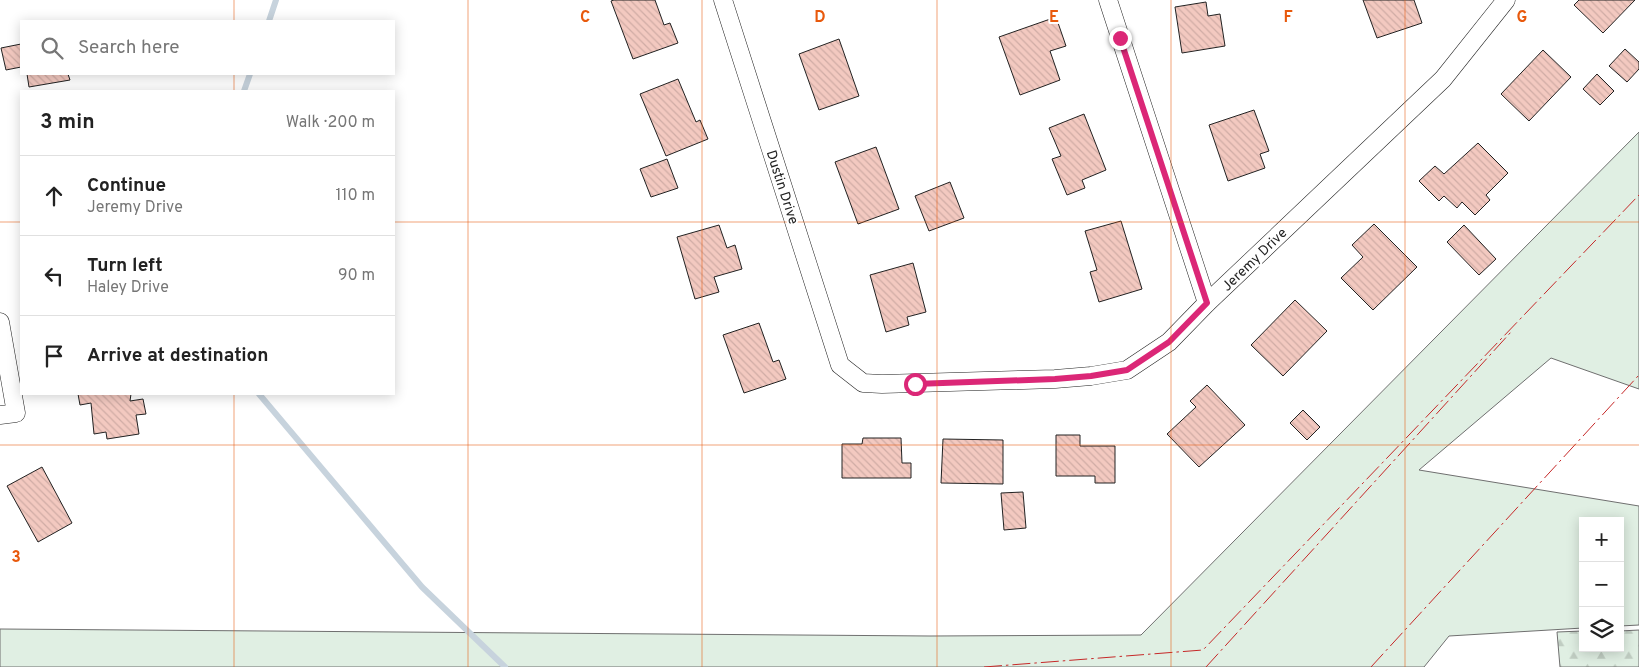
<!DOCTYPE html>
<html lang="en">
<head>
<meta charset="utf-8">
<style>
  body { margin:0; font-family:Overpass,sans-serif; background:#f2f2f2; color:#222 }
  .controls { position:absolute; right:15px; bottom:15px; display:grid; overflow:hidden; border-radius:0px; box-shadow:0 2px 12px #0003 }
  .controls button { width:45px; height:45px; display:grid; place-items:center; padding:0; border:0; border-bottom:1px solid #e0e0e0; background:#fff; color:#222; font:25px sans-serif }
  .stop { position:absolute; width:15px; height:15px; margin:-11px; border:4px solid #db2777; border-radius:50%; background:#fff }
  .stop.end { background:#db2777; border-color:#fff; box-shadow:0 1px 5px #0008 }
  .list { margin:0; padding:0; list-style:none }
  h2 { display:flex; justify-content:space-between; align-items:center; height:65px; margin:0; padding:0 20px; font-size:21px }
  h2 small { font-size:16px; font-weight:400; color:#767676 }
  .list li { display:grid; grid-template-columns:32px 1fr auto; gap:15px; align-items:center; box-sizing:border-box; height:80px; padding:0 20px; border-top:1px solid #e0e0e0 }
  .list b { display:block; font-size:19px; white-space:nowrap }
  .list p { margin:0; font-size:16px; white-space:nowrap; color:#767676 }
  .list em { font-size:16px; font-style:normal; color:#767676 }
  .icon { flex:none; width:28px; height:28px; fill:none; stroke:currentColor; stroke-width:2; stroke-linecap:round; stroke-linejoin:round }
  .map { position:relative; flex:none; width:1639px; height:667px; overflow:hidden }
  .search { position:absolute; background:#fff; box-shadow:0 2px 12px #0003; left:20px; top:20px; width:375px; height:55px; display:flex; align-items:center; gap:12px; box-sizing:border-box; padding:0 18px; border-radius:0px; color:#767676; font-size:19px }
  .panel { position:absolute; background:#fff; box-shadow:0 2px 12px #0003; left:20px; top:90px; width:375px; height:305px; border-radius:0px }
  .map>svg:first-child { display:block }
  .grass { fill:#e0efe3; stroke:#6f6f6f }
  .forest { fill:url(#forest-firs); stroke:#6f6f6f }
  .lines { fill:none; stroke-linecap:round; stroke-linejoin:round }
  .stream { stroke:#c7d3dd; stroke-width:6 }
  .building { fill:url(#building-back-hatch); stroke:#222 }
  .street-casing { stroke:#222; stroke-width:19 }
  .street { stroke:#fff; stroke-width:18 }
  .power { stroke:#c62828; stroke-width:1; stroke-dasharray:18 4 2.5 4; stroke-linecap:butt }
  .route { stroke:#db2777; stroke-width:6 }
  .grid { fill:none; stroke:#e8590c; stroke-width:1; stroke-opacity:0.55 }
  .labels { text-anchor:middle; stroke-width:4; stroke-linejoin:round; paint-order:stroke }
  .street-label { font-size:14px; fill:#222; stroke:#fff }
  .grid-label { font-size:16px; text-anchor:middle; font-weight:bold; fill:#e8590c; stroke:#fff; stroke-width:4; stroke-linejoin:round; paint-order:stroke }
</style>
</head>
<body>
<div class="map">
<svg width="1639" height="667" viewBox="0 0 1639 667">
  <defs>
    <pattern id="forest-firs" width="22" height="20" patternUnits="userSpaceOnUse" patternTransform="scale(1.25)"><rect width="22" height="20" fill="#e0efe3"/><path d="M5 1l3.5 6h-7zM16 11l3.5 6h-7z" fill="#c0cdc2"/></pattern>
    <pattern id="building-back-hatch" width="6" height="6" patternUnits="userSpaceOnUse" patternTransform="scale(1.25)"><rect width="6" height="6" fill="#f3c9c0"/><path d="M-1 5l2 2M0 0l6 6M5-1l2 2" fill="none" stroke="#d0aca5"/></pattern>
  </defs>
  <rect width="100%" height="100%" fill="#fff"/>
  <path class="grass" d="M1639,132V389L1551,358L1419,470L1639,506V625L1620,626V521H1583V628L1449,636L1424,667H0V629L930,636L1141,635Z"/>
  <path class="forest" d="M1639,630V667H1560L1557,632L1583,631V648H1620V631Z"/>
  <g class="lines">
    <g class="stream">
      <path d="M269,21L276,0"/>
      <path d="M244,91L250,74"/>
      <path d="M259,394L422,587L505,667"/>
    </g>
  </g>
  <g class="building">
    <path d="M614,0H655L664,25L670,23L678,43L633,59L611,1Z"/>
    <path d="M1363,0H1414L1422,23L1377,38Z"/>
    <path d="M1579,0H1635L1603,33L1574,5Z"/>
    <path d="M1206,2L1208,16L1220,14L1225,46L1182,53L1175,7Z"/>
    <path d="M1056,17L1066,46L1050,51L1060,80L1020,95L999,37Z"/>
    <path d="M839,39L859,96L819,110L799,54Z"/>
    <path d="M21,44V67L6,70L1,48Z"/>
    <path d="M1625,49L1639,62V69L1627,82L1609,66Z"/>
    <path d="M1543,50L1571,77L1529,121L1501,94Z"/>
    <path d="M27,74H68L70,80L29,87Z"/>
    <path d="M1597,74L1614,91L1600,105L1583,89Z"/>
    <path d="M678,79L696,122L700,120L708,139L666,156L640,94Z"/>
    <path d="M1254,110L1269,151L1260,154L1265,168L1228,181L1209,125Z"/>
    <path d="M1084,114L1106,170L1082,180L1085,188L1067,195L1052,159L1061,156L1049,128Z"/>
    <path d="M1478,143L1508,173L1486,195L1490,200L1475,215L1462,202L1457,208L1444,196L1439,201L1419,181L1435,166L1444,174Z"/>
    <path d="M876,147L899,209L858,224L835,162Z"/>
    <path d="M667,159L678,188L651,197L640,169Z"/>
    <path d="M950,182L964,218L929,231L915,196Z"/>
    <path d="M1121,221L1142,289L1099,302L1090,272L1097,270L1085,231Z"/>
    <path d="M1374,224L1417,267L1373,310L1341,278L1363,257L1352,245Z"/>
    <path d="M719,225L727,248L735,245L742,269L714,277L719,292L695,299L677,237Z"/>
    <path d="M1464,225L1496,259L1479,275L1447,242Z"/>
    <path d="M913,263L926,312L907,317L909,325L886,332L870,275Z"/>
    <path d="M1295,300L1327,331L1283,376L1251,345Z"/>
    <path d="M759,323L773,362L779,360L786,379L744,393L723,335Z"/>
    <path d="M1207,385L1245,425L1199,467L1167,434L1196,407L1190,401Z"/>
    <path d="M78,394H131L130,401L143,399L146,414L136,415L139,434L107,439L106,432L94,434L91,403L80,405Z"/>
    <path d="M1303,410L1320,427L1307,440L1290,423Z"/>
    <path d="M1056,435H1080V446H1115V483H1095V476H1056Z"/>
    <path d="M863,438H901L902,463H911V478H842V444H862Z"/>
    <path d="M943,439L1003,440V484L941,483Z"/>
    <path d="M42,467L72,523L38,542L7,486Z"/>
    <path d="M1023,492L1026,528L1004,530L1001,493Z"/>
  </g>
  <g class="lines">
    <g class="street-casing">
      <g id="street">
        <path d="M723,0L840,365L863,383L882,384L1055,379L1091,376L1127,370L1169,342L1207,303L1443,79L1506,0"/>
        <path d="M1108,0L1207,303"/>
        <path d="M0,322L16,413L0,415"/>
      </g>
    </g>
    <use href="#street" class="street"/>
    <g class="power">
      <path d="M984,667L1203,650L1639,195"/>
      <path d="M1206,667L1511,332"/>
      <path d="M1371,667L1639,375"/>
    </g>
  </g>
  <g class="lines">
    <path class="route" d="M915,384L1055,379L1091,376L1127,370L1169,342L1207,303L1120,38"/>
  </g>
  <path class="grid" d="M234,0V21M468,0V667M702,0V667M937,0V667M1171,0V667M1405,0V667M234,74V91M0,222H21M394,222H1639M234,394V667M0,445H1639"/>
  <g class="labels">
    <g class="street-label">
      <text transform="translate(783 187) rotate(72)" y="5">Dustin Drive</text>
      <text transform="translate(1254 259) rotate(-44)" y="5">Jeremy Drive</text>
    </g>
  </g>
  <g class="grid-label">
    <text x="585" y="22">C</text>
    <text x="820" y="22">D</text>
    <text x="1054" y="22">E</text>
    <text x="1288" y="22">F</text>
    <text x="1522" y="22">G</text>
    <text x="16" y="562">3</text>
  </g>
</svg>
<div class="controls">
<button>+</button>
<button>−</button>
<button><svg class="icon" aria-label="layers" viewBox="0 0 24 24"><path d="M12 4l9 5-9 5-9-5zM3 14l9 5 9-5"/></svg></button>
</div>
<div class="stop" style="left:915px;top:384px"></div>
<div class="stop end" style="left:1120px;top:38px"></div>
<div class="search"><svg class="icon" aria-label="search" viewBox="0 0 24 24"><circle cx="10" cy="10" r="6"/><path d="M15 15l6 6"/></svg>Search here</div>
<section class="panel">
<h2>3 min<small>Walk · 200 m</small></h2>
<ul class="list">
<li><svg class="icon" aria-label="ahead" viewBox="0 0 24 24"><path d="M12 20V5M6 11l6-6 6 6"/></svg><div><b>Continue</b><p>Jeremy Drive</p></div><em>110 m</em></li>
<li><svg class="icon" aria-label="left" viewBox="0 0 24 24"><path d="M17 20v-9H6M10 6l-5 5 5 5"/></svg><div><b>Turn left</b><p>Haley Drive</p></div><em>90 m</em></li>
<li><svg class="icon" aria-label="arrive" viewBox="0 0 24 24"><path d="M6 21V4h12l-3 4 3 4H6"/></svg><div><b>Arrive at destination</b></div></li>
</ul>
</section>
</div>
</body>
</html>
